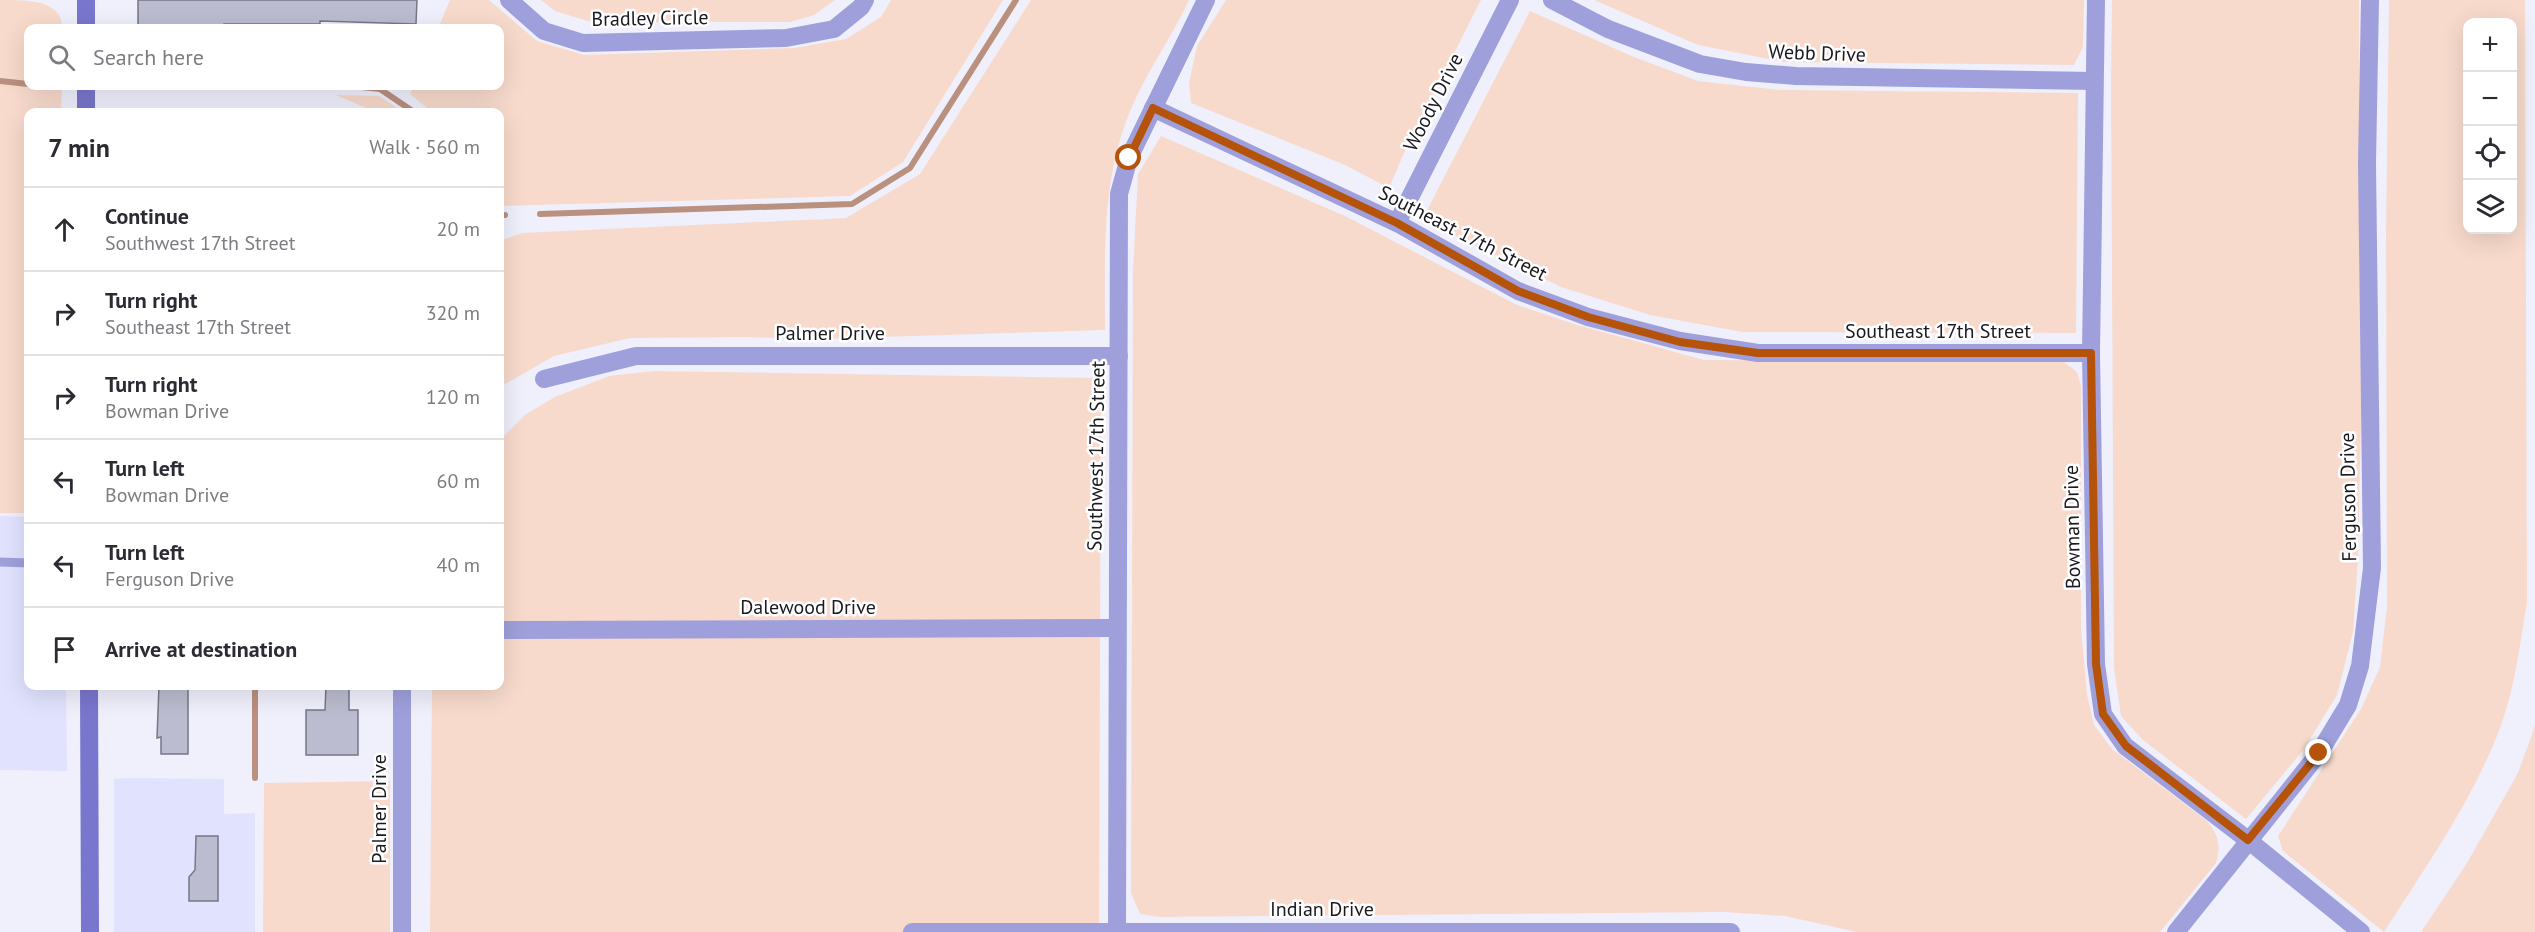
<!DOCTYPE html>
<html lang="en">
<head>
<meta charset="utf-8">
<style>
  body { margin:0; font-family:"PT Sans",sans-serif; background:#f7f7f7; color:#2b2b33 }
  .controls { position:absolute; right:18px; top:18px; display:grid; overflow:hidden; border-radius:12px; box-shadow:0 6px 24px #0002 }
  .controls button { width:54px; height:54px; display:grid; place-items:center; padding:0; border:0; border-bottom:2px solid #e1e1e2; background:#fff; color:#2b2b33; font:30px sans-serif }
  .stop { position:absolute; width:18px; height:18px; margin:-14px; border:4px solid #b45309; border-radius:50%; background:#fff }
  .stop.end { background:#b45309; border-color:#fff; box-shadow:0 2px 6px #0008 }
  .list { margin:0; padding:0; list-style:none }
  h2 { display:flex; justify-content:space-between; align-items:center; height:78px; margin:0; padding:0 24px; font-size:26px }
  h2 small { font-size:20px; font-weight:400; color:#7c7c81 }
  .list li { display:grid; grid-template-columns:39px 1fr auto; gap:18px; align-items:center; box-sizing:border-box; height:84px; padding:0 24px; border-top:2px solid #e1e1e2 }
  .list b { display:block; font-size:22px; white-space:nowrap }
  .list p { margin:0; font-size:20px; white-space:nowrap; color:#7c7c81 }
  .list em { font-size:20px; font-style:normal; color:#7c7c81 }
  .icon { flex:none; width:33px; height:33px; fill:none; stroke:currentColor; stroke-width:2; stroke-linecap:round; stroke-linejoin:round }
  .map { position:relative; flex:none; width:2535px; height:932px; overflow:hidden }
  .search { position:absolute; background:#fff; box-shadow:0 6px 24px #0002; left:24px; top:24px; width:480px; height:66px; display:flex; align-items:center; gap:15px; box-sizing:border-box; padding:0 21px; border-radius:12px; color:#7c7c81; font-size:22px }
  .panel { position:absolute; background:#fff; box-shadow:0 6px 24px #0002; left:24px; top:108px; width:480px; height:582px; border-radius:12px }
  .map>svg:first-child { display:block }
  .built { fill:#e1e2fe }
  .green { fill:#f7dacc; fill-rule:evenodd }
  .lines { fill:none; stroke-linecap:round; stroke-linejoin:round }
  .stream { stroke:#ba907f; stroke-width:6 }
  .building { fill:#bbbccf; stroke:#767789; stroke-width:1.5 }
  .lane { stroke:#9fa0db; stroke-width:9 }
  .street { stroke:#9fa0db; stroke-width:18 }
  .secondary { stroke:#7976cd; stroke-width:18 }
  .route { stroke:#b45309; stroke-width:8 }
  .labels { text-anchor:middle; stroke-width:5; stroke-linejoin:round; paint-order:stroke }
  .street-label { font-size:20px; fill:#191920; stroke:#fff }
</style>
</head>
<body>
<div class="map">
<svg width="2535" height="932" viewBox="0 0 2535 932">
  <rect width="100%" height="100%" fill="#eff0fc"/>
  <g class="built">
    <path d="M0,516L28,517V686H66L67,771L0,770Z"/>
    <path d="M127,778L224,779V814L255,813V932H114V779Z"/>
  </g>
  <g class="green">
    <path d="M0,0C28,0 63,0 62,28H28V86H62L61,112H28V513H0Z"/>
    <path d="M450,0H489L537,41L584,55L794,48L846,39L881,17L891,0H1003L903,162L850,196L500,206V112H432L410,94L414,86H500V28H438Z"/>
    <path d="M541,0H835L814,15L790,22H591L555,11Z"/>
    <path d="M1031,0H1189C1172,37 1147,71 1131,109C1101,180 1105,254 1105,330L817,339L744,337L630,338L554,356L500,387V241L522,233L846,218L920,174Z"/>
    <path d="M1226,0H1481L1407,146L1389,188L1345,165L1191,103L1189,83L1197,46Z"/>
    <path d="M1594,0H2084L2083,47L2074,65L1784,62L1698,45Z"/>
    <path d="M2112,0H2359L2361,419L2358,558L2353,632L2337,695L2304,749L2246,819L2143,740L2121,716L2114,668L2111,84Z"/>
    <path d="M2389,0H2525L2527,602C2520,644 2515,688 2500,728C2472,802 2426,866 2384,932L2283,851L2278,836L2361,709L2380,667L2387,607L2386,230ZM2468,22H2512V230H2468Z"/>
    <path d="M1530,11L1634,57L1698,81L1781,90L2078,93L2076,333L1742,332L1650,315L1561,287L1422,220Z"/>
    <path d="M336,95L379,96L403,112H375Z"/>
    <path d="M1161,136L1345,216L1517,305L1574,324L1704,360L2064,362L2077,372L2081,386V627L2087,695L2094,725L2112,749L2207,821C2219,836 2221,844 2216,863L2160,932H1857L1785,916L1723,912L1160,917L1140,914L1131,893L1133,271L1138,174Z"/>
    <path d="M655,371L1101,378L1099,932H430L432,686H500V440L526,414L555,397L609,376Z"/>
    <path d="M2535,726V932H2421L2467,863L2518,773Z"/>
    <path d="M390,781V932H263L264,783Z"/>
  </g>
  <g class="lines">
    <g class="stream">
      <path d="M0,81L28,84"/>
      <path d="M352,86L380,89L414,112"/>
      <path d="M540,214L852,204L910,168L1016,0"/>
      <path d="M500,215H505"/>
      <path d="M255,686V778"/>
    </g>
  </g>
  <g class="building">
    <path d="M138,0H417L416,24L320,21V24H224V28L138,25Z"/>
    <path d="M159,686H188V754H161V737L157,738Z"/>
    <path d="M326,686H349V710H358V755H306V710H325Z"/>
    <path d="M196,836H218V901H189V877L195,870Z"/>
  </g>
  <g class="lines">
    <path class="lane" d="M0,562L28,563"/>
    <g class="street">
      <path d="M509,0L544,31L583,43L786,38L834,29L861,7L865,0"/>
      <path d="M1552,0L1608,29L1700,64L1746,72L1796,76L2094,81"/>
      <path d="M2096,0L2091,353L2096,664L2103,714L2125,746L2248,840L2361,932"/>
      <path d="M1153,108L1397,223L1518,291L1588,317L1680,341L1758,353H2091"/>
      <path d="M1397,223L1510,0"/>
      <path d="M544,379L636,356H1119"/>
      <path d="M500,630L1117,628"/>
      <path d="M402,686V932"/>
      <path d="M912,932H1731"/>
      <path d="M1117,932L1119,194L1129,158L1206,0"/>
      <path d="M2176,932L2319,753L2348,705L2360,666L2372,568L2367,163L2370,0"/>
    </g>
    <g class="secondary">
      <path d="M86,0V28"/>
      <path d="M86,86V112"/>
      <path d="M89,686L90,932"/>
    </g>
  </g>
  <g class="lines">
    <path class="route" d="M1129,158L1153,108L1397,223L1518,291L1588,317L1680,342L1758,353H2091L2096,664L2103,714L2126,746L2248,840L2319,753"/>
  </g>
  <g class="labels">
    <g class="street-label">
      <text transform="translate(650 18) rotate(-1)" y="7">Bradley Circle</text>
      <text transform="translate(1817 53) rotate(2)" y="7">Webb Drive</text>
      <text transform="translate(1433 102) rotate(-63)" y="7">Woody Drive</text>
      <text transform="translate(1463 233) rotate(27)" y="7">Southeast 17th Street</text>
      <text x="1938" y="338">Southeast 17th Street</text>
      <text x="830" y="340">Palmer Drive</text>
      <text transform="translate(1096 456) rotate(-89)" y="7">Southwest 17th Street</text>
      <text transform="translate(2348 497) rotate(-91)" y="7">Ferguson Drive</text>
      <text transform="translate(2072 527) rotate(-91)" y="7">Bowman Drive</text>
      <text x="808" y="614">Dalewood Drive</text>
      <text transform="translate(379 809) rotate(-90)" y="7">Palmer Drive</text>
      <text x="1322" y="916">Indian Drive</text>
    </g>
  </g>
</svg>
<div class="controls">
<button>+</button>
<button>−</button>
<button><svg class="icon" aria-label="locate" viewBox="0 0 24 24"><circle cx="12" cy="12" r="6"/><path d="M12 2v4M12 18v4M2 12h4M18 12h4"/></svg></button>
<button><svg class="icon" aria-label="layers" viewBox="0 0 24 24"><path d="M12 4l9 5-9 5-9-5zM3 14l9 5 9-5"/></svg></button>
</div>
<div class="stop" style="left:1129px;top:158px"></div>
<div class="stop end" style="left:2319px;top:753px"></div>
<div class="search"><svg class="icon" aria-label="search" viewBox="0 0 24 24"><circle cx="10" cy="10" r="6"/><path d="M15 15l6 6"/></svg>Search here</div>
<section class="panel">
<h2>7 min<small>Walk · 560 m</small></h2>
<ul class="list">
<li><svg class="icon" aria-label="ahead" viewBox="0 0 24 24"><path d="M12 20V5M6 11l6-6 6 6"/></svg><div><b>Continue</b><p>Southwest 17th Street</p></div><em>20 m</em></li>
<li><svg class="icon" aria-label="right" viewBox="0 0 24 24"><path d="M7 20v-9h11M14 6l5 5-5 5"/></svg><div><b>Turn right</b><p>Southeast 17th Street</p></div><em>320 m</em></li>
<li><svg class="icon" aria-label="right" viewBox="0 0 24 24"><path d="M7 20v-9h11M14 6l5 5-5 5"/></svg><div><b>Turn right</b><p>Bowman Drive</p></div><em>120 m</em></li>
<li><svg class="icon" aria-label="left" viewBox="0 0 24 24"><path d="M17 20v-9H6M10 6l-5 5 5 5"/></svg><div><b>Turn left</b><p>Bowman Drive</p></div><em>60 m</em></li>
<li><svg class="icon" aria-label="left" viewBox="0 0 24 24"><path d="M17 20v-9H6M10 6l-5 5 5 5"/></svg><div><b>Turn left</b><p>Ferguson Drive</p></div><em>40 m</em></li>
<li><svg class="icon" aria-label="arrive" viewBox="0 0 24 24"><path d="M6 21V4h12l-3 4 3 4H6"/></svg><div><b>Arrive at destination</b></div></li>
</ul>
</section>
</div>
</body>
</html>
